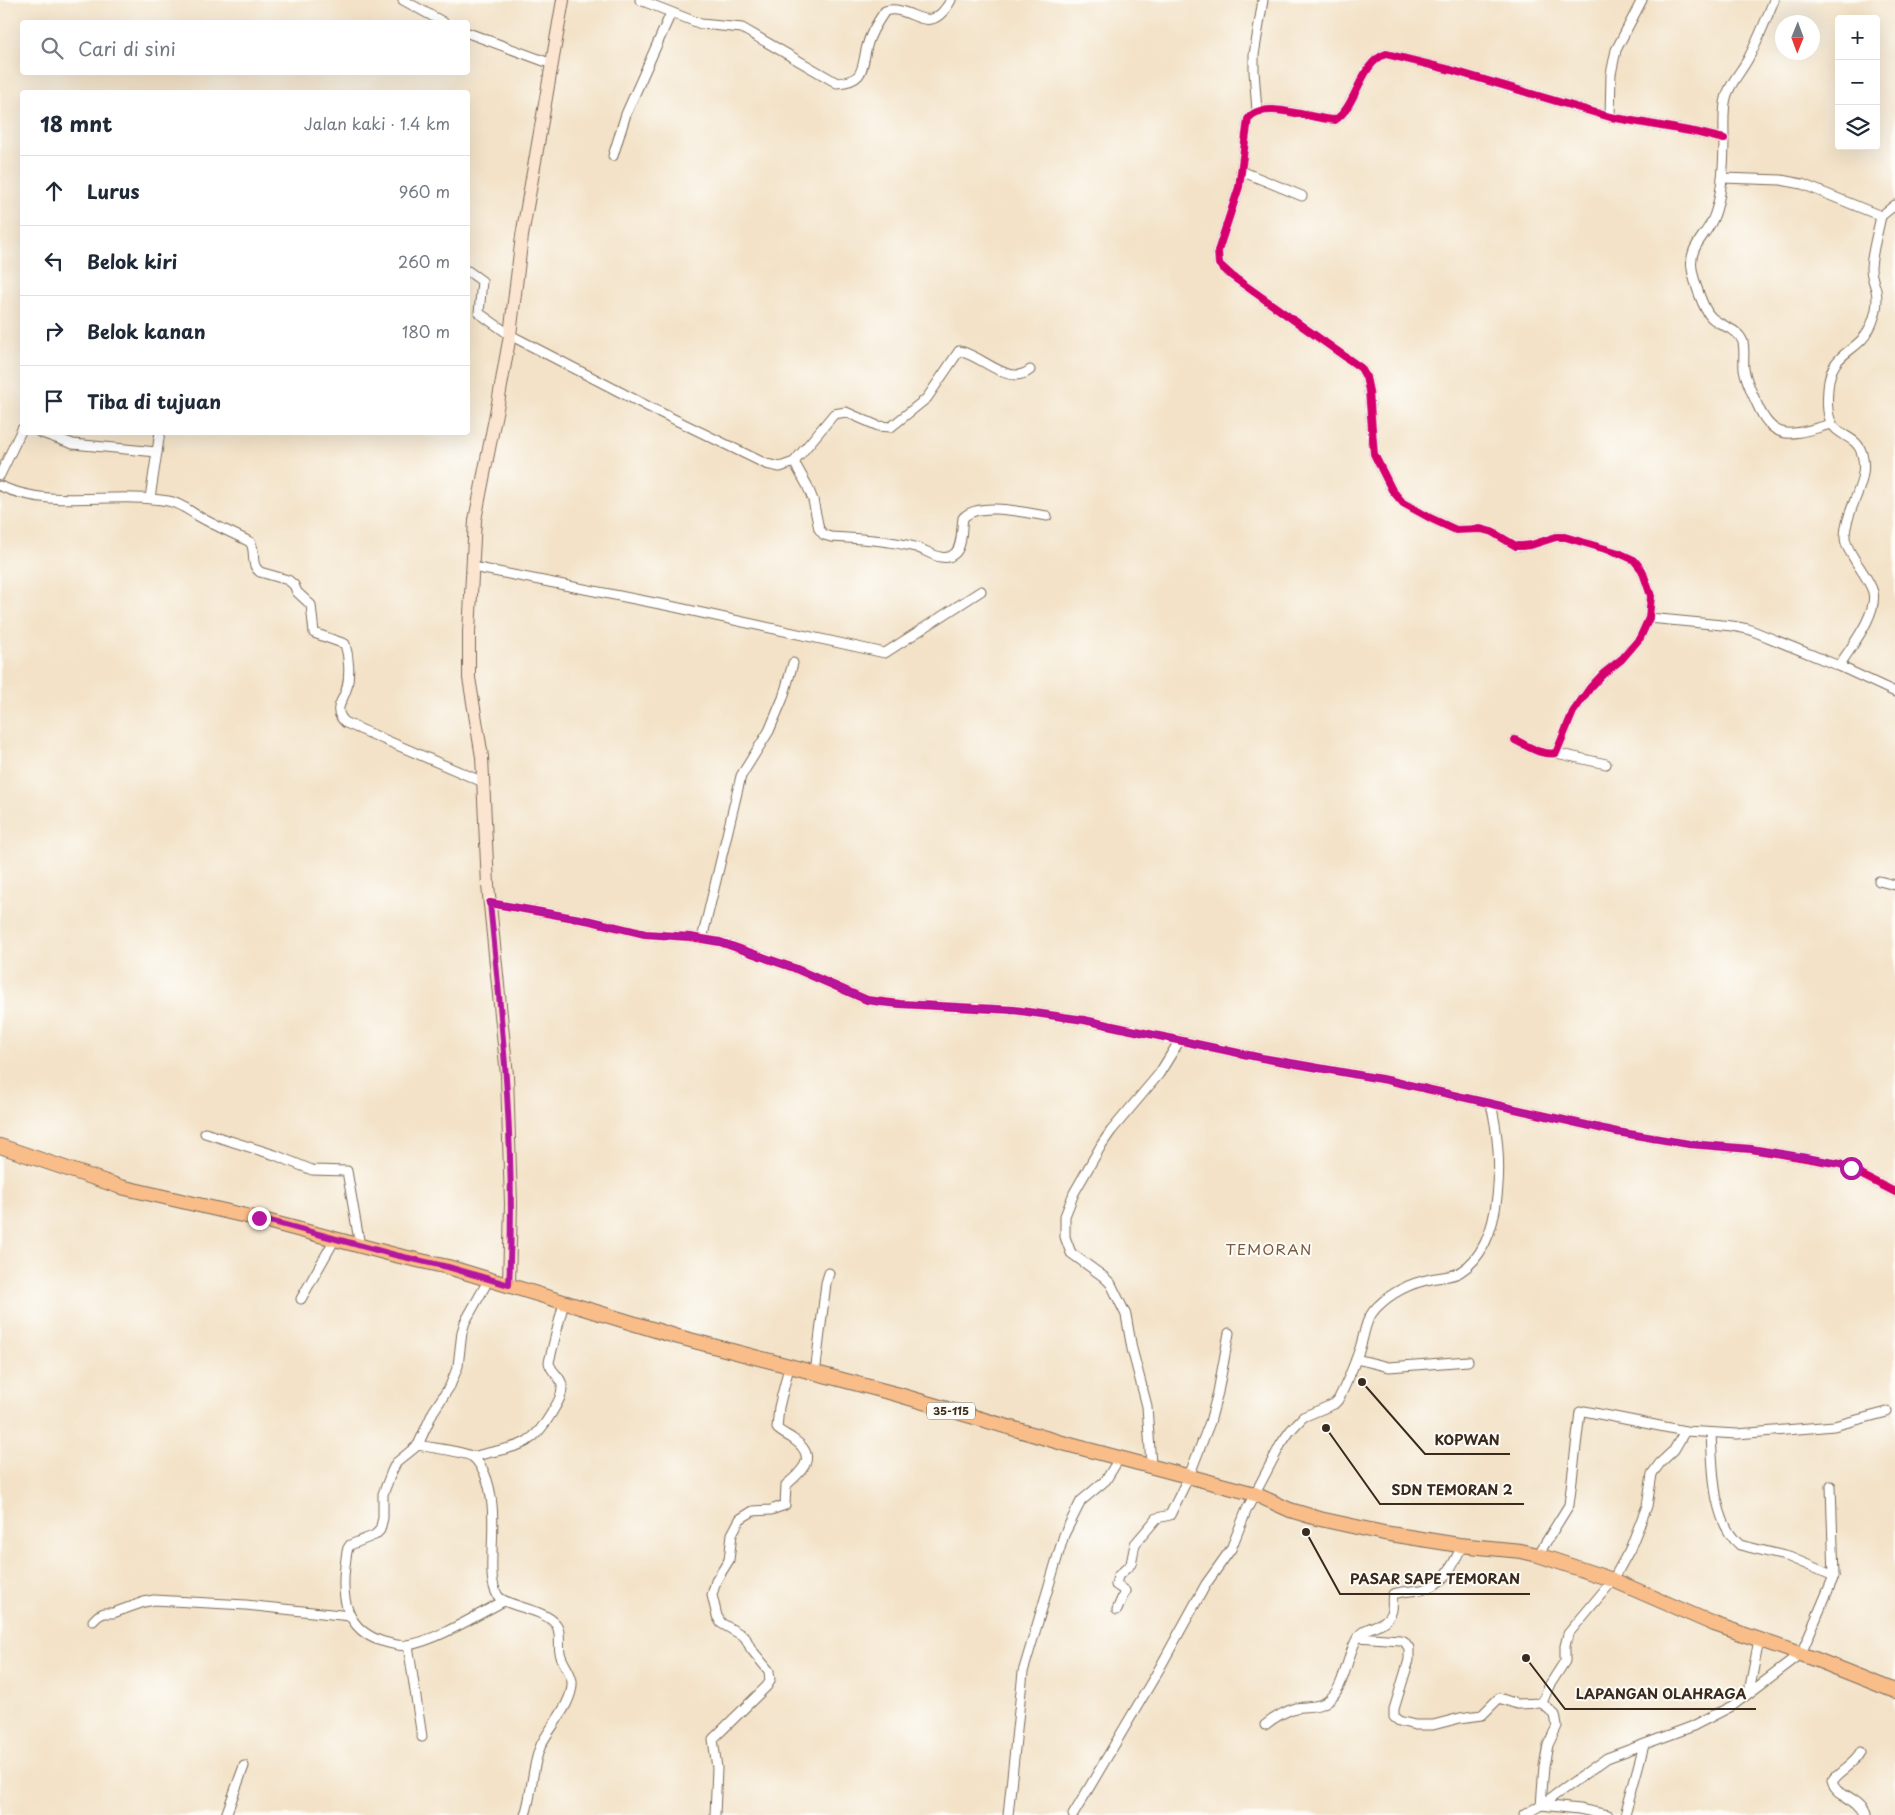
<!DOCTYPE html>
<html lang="id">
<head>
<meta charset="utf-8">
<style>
  body { margin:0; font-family:"Playpen Sans",sans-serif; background:#f2f2f3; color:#1f2937 }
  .controls { position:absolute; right:15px; top:15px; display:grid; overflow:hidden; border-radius:5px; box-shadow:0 5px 20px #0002 }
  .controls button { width:45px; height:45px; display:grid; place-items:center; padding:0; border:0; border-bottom:1px solid #e0e1e3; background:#fff; color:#1f2937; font:25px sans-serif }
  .compass { position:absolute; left:1775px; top:15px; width:45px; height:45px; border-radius:50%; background:#fff; box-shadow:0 5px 20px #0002; rotate:181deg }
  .stop { position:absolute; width:15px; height:15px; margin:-11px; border:4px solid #b5179e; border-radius:50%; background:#fff }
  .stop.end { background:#b5179e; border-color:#fff; box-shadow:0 1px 5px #0008 }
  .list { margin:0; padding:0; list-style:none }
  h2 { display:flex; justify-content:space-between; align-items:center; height:65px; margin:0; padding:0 20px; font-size:21px }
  h2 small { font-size:16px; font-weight:400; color:#747a83 }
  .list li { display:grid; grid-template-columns:32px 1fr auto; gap:15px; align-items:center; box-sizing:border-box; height:70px; padding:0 20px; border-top:1px solid #e0e1e3 }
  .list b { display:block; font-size:19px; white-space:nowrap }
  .list em { font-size:16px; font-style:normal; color:#747a83 }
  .icon { flex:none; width:28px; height:28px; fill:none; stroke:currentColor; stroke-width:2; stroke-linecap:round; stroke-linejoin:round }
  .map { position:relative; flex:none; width:1895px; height:1815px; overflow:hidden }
  .search { position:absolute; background:#fff; box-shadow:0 5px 20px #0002; left:20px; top:20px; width:450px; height:55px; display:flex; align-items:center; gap:12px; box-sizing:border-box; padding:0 18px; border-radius:5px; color:#747a83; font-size:19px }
  .panel { position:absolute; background:#fff; box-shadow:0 5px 20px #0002; left:20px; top:90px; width:450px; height:345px; border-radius:5px }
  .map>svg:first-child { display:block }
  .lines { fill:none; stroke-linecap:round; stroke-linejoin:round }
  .street-casing { stroke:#7b6a59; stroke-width:11 }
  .secondary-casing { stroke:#7b6a59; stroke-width:14 }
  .primary-casing { stroke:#7b6a59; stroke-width:16 }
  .street { stroke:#fff; stroke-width:9 }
  .secondary { stroke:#fce5d0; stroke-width:12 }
  .primary { stroke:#f8bd89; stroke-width:14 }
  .cycleway-casing { stroke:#fdfcf7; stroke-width:11 }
  .cycleway { stroke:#d6006c; stroke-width:8 }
  .route { stroke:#b5179e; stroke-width:6 }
  .labels { text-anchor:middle; stroke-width:4; stroke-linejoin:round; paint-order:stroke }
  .shield { fill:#fdfcf7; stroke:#75695f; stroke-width:1 }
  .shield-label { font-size:11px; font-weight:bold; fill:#3b2a1e }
  .quarter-label { font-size:15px; letter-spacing:1px; fill:#795942; stroke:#fdfcf7 }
  .leader { fill:none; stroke:#3b2a1e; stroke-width:2 }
  .callout-dot { fill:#3b2a1e; stroke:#fdfcf7; stroke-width:2 }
  .callout-label { font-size:14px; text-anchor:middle; font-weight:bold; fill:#3b2a1e; stroke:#fdfcf7; stroke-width:4; stroke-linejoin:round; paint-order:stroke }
</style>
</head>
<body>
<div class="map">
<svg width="1895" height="1815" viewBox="0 0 1895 1815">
  <rect width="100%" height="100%" fill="#fdfcf7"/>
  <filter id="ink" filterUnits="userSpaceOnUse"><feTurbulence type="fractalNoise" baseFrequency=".02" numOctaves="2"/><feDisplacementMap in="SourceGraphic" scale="10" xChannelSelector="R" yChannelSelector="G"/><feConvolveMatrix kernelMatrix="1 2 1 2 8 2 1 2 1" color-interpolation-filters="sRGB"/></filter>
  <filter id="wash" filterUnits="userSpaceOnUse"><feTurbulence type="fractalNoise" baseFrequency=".0096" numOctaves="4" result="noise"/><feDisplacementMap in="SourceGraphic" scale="20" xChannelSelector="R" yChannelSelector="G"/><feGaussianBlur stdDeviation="1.12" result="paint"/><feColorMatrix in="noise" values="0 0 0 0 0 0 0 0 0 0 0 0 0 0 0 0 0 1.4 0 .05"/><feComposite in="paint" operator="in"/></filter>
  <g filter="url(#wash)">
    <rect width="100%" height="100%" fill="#f3e2c7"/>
  </g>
  <g filter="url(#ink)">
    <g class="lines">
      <g class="street-casing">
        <g id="street">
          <path d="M403,0L443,22"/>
          <path d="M640,0L701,24L742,28L837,83C866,81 861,68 867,46C870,33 878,21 885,11C912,3 928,41 951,0"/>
          <path d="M1774,0C1766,20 1758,40 1748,59C1741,72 1729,84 1726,98C1723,110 1724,124 1724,136C1724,159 1723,185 1717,207C1715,215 1712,222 1708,228C1699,242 1689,251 1692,269C1694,281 1703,309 1711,317C1721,327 1738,328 1743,342C1745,351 1743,360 1744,369C1746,381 1752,393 1757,404C1775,446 1795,433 1832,424"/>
          <path d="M468,33L552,64"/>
          <path d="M1257,111L1254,71V55L1263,0"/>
          <path d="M1610,117L1611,74L1616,50L1642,0"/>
          <path d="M613,156L626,114L671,13"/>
          <path d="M1241,171L1302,196"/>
          <path d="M1722,178L1781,180L1802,184L1881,216L1895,205"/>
          <path d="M468,271L482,281L479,313L510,335L649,407L766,464L780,467L794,462L834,414L846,412L878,426L891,427L927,398L959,351C982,355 1008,387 1030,370"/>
          <path d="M39,432L73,444L157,452"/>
          <path d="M794,462L807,485L813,500L819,529L824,535L831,537C859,539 888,540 915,547C927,550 943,564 954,554C963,547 961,529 963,518C979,501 1025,513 1047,516"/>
          <path d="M0,475L22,429"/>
          <path d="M0,486C53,510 112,491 168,501C180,503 188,510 198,516C215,526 233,533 250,542C257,551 249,564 260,572L288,580L294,585L297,592L311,605L314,633L345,644C349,657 350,674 347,687C343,703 331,709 346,723L483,782"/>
          <path d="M150,498L160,432"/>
          <path d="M473,567L670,606L885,653L981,591"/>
          <path d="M1649,618L1732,626L1748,629L1839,666L1895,692"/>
          <path d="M1839,666C1850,648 1878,614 1873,592C1870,582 1862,571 1856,562C1852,554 1844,545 1845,535C1846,508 1870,482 1862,454C1858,439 1846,438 1836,429C1826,420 1827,401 1828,389C1831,347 1859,356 1872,323C1876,313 1878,300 1876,290C1874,282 1871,276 1871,268C1872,250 1878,232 1881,216"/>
          <path d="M1515,740C1528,746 1541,756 1556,753L1573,712L1590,688L1603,674L1622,659L1640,638L1649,618L1651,596L1642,570L1634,560L1619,553L1565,537H1556L1531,545L1522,546H1516L1492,532L1481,529L1456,530L1432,519L1403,503L1392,490L1374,454L1369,391L1366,377L1361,368L1232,276L1219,264L1218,251L1239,187L1248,119C1261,98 1314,120 1335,120C1356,108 1360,62 1386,54L1451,70L1610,117L1695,132L1724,139"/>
          <path d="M1556,753L1606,764"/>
          <path d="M1879,881L1895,885"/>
          <path d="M490,903L591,921L645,934L690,937L720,942L794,968L867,1000L900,1004L1014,1010L1084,1020L1262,1058L1387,1080L1617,1132L1689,1144L1751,1149L1840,1164L1895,1192"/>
          <path d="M702,939L741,776L769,731L783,698L793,663"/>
          <path d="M205,1133L275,1155L312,1170L347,1171L360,1246"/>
          <path d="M489,1279L465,1322L462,1332L458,1366L450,1386L433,1412L418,1445L396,1463L392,1471L383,1494V1518L380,1530L375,1535L350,1545L348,1548C346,1554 346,1560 345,1566C341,1599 346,1629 381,1641C389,1643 398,1647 407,1645C434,1642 479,1614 504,1601"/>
          <path d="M301,1299L335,1239"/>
          <path d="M1356,1359L1389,1367L1468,1361"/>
          <path d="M815,1374L826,1283L829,1273"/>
          <path d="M1711,1434C1713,1467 1712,1522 1740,1545L1789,1557L1834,1576"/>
          <path d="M418,1445C431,1448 464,1451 473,1457C478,1461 481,1467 484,1472C495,1497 493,1525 492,1551C492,1566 490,1583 498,1596C505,1606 543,1609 555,1623C562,1630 558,1644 560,1653C562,1663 570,1670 572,1681C574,1702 549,1728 541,1745C531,1768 533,1792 525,1815"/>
          <path d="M473,1457C511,1445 528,1453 551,1414C556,1405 563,1396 562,1385C561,1376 550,1372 549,1362L564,1302"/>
          <path d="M1151,1465L1147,1406L1132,1349L1126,1315L1111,1284L1104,1277L1071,1253L1065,1237V1216L1074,1193L1102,1144L1111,1131L1159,1074L1180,1040"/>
          <path d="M1538,1555L1569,1505L1580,1412L1584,1411L1685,1431L1737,1434L1834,1426L1887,1412"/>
          <path d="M1117,1610L1125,1591L1116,1585L1118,1576L1131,1564L1135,1544L1157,1518L1170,1515L1189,1476L1210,1422L1218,1392L1229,1333"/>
          <path d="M93,1621L98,1616L104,1613H113L144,1602L154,1600L246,1605L350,1616"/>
          <path d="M1358,1637L1400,1640L1404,1641L1409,1648V1660L1394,1709V1717L1399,1721L1415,1725H1433L1460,1718L1482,1715L1499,1698L1517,1704L1542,1703"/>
          <path d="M408,1645L422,1737"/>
          <path d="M1749,1692L1759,1640"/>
          <path d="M1265,1725C1274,1718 1284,1711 1296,1708C1305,1706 1317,1708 1326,1702C1346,1689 1346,1655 1358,1637C1366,1624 1385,1628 1391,1613C1394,1607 1391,1600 1393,1594C1402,1591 1412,1591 1421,1590C1445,1585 1452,1566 1462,1546"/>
          <path d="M1861,1752C1854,1766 1839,1770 1832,1782C1836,1797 1857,1797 1865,1815"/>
          <path d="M226,1815L244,1766"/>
          <path d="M715,1815L717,1768L713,1739L767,1686L770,1681L769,1671L751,1649L745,1637L721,1623L717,1616L712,1595L716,1581L729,1560L732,1534L740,1519L753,1511L771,1510L785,1505L786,1485C804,1470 818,1456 793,1439C788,1435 781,1433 777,1428L779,1407L789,1367"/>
          <path d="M1008,1815L1023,1672L1064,1535L1081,1501L1106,1480L1120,1457"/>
          <path d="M1073,1815L1158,1671L1206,1584L1231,1549L1247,1509L1281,1444L1290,1431L1303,1417L1334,1404L1338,1400C1346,1385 1353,1368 1359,1351C1365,1335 1364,1320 1377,1307C1392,1292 1411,1283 1431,1279C1440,1277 1452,1277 1460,1272C1506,1244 1503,1150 1491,1105"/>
          <path d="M1524,1815L1541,1805L1607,1758L1691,1727L1732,1706L1801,1654L1834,1576L1831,1486"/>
          <path d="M1608,1815L1579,1809L1541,1805L1544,1766L1548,1745L1557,1726L1555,1715L1542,1703L1549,1686L1565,1661V1646L1568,1634L1613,1580L1630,1549L1647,1506L1652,1474L1660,1463L1674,1450L1685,1431"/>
          <path d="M1625,1815L1644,1745"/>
        </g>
      </g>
      <g class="secondary-casing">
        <path id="secondary" d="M509,1285L511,1204L507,1075L488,885L482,757L469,678V632L475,520L498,403L510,335L522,236L563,0"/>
      </g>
      <g class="primary-casing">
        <path id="primary" d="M0,1146L121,1187L259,1219L395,1255L448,1267L675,1336L896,1394L1059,1442L1255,1494L1290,1510L1320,1519L1384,1533L1459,1545L1521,1551L1538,1555L1613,1580L1714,1624L1812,1658L1895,1691"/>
      </g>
      <use href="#street" class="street"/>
      <use href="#secondary" class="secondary"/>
      <use href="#primary" class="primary"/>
      <g class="cycleway-casing">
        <g id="cycleway">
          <path d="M1515,740C1528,746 1541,756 1556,753L1573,712L1590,688L1603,674L1622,659L1640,638L1649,618L1651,596L1642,570L1634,560L1619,553L1565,537H1556L1531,545L1522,546H1516L1492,532L1481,529L1456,530L1432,519L1403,503L1392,490L1374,454L1369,391L1366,377L1361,368L1232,276L1219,264L1218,251L1239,187L1248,119C1261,98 1314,120 1335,120C1356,108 1360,62 1386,54L1451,70L1610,117L1695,132L1724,139"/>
          <path d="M490,903L591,921L645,934L690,937L720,942L794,968L867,1000L900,1004L1014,1010L1084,1020L1262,1058L1387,1080L1617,1132L1689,1144L1751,1149L1840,1164L1895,1192"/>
        </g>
      </g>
      <use href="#cycleway" class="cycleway"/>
    </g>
  </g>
  <g class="lines" filter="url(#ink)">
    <path class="route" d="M259,1218L395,1255L448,1267L509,1285C516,1157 503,1030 490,903L592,921L645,934L690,937L720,942L794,968L867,1000L882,1003L1014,1010L1084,1020L1262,1058L1387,1080L1617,1132L1689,1144L1751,1149L1805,1157L1840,1164L1851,1168"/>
  </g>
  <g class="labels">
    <rect class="shield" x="927" y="1402.5" width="48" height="17" rx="4"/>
    <g class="shield-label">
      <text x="951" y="1415">35-115</text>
    </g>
    <g class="quarter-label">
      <text x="1269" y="1255">TEMORAN</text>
    </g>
  </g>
  <path class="leader" d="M1362 1382L1425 1454H1510M1326 1428L1380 1504H1524M1306 1532L1340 1594H1530M1526 1658L1565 1709H1756"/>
  <g class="callout-dot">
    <circle cx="1362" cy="1382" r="5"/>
    <circle cx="1326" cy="1428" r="5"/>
    <circle cx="1306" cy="1532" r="5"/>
    <circle cx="1526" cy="1658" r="5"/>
  </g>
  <g class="callout-label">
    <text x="1467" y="1445">KOPWAN</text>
    <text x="1452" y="1495">SDN TEMORAN 2</text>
    <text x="1435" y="1584">PASAR SAPE TEMORAN</text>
    <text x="1661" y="1699">LAPANGAN OLAHRAGA</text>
  </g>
</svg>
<div class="controls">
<button>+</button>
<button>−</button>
<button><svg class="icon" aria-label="layers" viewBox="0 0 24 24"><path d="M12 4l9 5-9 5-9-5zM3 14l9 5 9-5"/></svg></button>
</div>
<svg class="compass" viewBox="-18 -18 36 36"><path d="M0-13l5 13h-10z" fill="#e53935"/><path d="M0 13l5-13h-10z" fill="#747a83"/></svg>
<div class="stop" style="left:1851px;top:1168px"></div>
<div class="stop end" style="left:259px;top:1218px"></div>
<div class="search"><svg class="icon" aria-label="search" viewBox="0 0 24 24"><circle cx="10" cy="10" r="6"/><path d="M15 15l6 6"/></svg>Cari di sini</div>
<section class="panel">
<h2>18 mnt<small>Jalan kaki · 1.4 km</small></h2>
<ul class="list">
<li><svg class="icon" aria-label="ahead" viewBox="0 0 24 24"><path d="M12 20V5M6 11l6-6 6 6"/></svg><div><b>Lurus</b></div><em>960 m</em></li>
<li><svg class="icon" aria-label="left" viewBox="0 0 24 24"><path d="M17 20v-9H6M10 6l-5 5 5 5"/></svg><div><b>Belok kiri</b></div><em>260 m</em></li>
<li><svg class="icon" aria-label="right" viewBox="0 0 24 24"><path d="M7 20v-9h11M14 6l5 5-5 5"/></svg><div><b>Belok kanan</b></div><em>180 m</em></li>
<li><svg class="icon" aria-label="arrive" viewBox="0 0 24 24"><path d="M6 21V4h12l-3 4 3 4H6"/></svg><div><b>Tiba di tujuan</b></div></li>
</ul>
</section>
</div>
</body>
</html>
